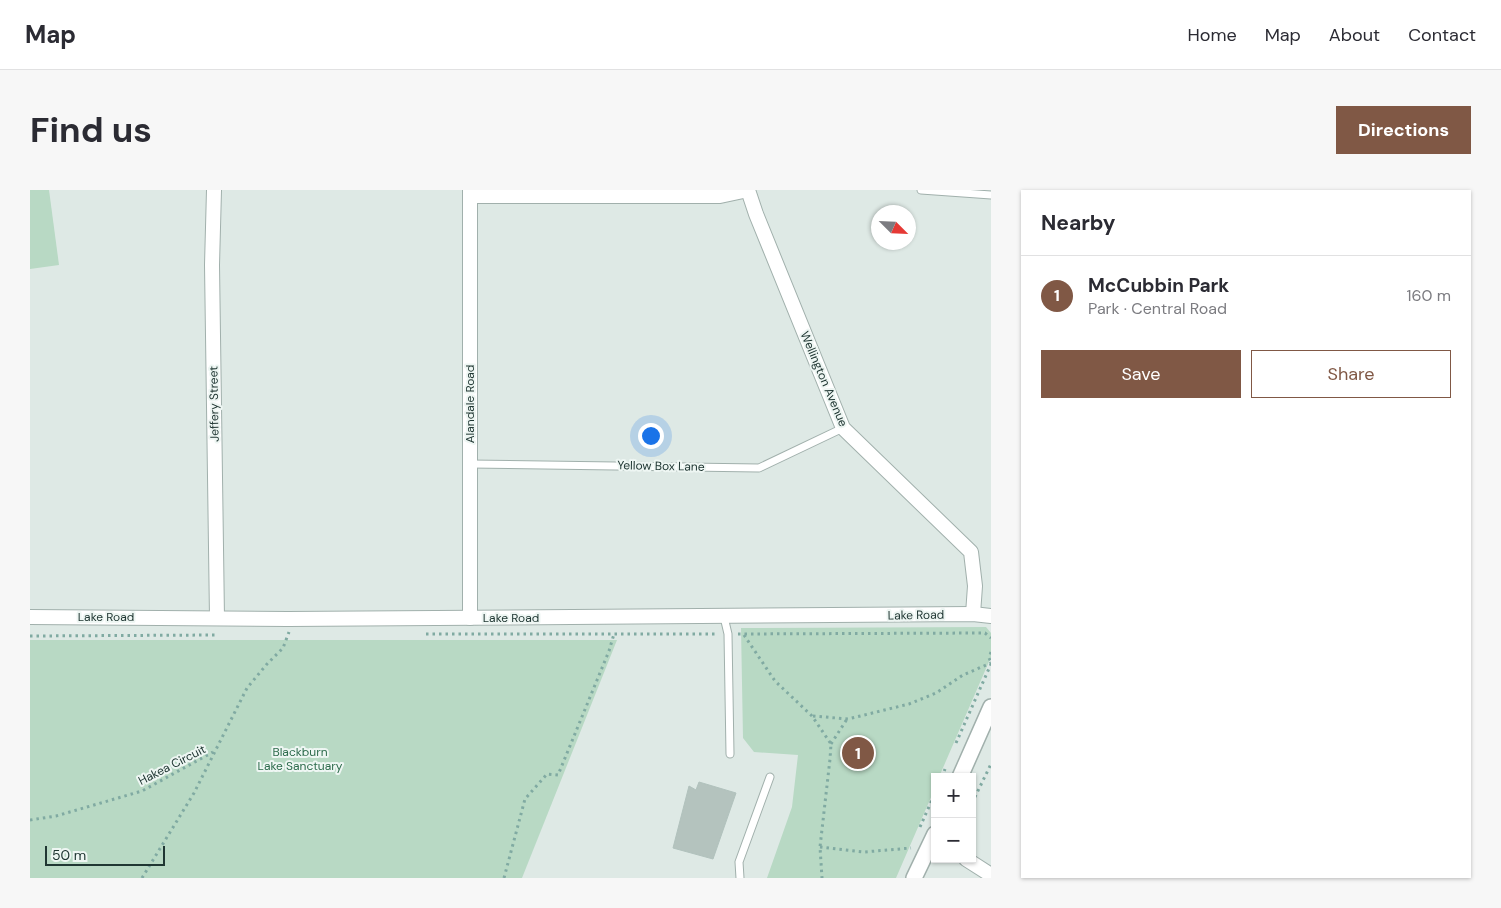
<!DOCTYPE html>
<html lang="en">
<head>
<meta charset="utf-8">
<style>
  body { margin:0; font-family:"DM Sans",sans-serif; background:#f7f7f7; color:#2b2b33 }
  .controls { position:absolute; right:15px; bottom:15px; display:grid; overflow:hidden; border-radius:0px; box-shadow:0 1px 4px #0004 }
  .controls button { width:45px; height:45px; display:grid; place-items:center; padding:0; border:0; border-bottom:1px solid #e1e1e2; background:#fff; color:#2b2b33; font:25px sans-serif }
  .compass { position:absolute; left:841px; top:15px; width:45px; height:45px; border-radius:50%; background:#fff; box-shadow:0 1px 4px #0004; rotate:114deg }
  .scale { position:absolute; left:15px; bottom:12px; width:120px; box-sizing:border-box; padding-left:5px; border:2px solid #203733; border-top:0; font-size:14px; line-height:18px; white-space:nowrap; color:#203733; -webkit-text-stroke:4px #eef6f3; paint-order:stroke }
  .you { position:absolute; left:620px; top:245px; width:18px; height:18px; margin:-12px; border:4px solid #fff; border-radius:50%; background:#1a73e8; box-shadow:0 0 0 8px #1a73e833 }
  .badge { display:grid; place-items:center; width:32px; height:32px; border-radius:50%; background:#805845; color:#fff; font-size:16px; font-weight:700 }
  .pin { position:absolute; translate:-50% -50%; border:2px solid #fff; box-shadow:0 1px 5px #0006 }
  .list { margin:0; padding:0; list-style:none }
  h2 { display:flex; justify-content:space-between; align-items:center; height:65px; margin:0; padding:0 20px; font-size:21px }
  h2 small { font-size:16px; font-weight:400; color:#7c7c81 }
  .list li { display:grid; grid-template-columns:32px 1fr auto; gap:15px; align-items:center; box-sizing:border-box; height:80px; padding:0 20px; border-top:1px solid #e1e1e2 }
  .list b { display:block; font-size:19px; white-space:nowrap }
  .list p { margin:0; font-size:16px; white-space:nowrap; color:#7c7c81 }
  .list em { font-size:16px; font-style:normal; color:#7c7c81 }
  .actions { display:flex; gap:10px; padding:15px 20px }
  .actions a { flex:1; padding:11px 0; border:1px solid #805845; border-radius:0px; text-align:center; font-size:18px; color:#805845 }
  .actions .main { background:#805845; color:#fff }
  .map { position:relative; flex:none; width:961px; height:688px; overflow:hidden; border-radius:0px }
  header { display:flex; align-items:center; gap:30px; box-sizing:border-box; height:70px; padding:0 25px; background:#fff; border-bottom:1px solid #e1e1e2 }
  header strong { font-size:24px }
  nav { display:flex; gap:28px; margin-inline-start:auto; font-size:18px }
  .intro { display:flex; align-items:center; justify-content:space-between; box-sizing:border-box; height:120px; padding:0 30px }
  h1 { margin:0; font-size:35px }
  .button { padding:12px 22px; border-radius:0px; background:#805845; color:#fff; font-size:18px; font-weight:700 }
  main { display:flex; gap:30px; padding:0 30px }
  aside { flex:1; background:#fff; border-radius:0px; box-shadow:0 1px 4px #0004 }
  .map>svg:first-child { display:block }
  .green { fill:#b8d9c4 }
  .building { fill:#b4c3be; stroke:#b1c2bd }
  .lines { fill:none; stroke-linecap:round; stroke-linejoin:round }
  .service-casing { stroke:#a1b0ac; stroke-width:9 }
  .minor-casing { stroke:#a1b0ac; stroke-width:16 }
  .tertiary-casing { stroke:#a1b0ac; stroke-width:18 }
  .path { stroke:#80aaa2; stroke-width:3; stroke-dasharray:2.5 4; stroke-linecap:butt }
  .service { stroke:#fff; stroke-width:7 }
  .minor { stroke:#fff; stroke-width:14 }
  .tertiary { stroke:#fff; stroke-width:15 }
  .labels { text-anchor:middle; stroke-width:4; stroke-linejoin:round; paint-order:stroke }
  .street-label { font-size:12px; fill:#203733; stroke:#eef6f3 }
  .park-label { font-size:12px; fill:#2d6b4c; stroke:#eef6f3 }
</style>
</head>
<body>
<header>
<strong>Map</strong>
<nav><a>Home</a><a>Map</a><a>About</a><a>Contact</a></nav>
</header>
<div class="intro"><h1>Find us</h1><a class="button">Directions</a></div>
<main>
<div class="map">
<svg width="961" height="688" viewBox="0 0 961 688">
  <rect width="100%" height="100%" fill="#dee9e5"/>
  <g class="green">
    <path d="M0,0H19L29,75L0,79Z"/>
    <path d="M956,437L961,443V467L909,587H905V598L866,688H737L762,617L768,565L724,562L713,548L711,438Z"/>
    <path d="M0,450H587L492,688H0Z"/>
  </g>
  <path class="building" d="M669,592L706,603L683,669L643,658L659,596L666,600Z"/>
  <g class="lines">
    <g class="service-casing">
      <g id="service">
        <path d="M891,0L961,5"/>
        <path d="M440,274L729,278L813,238"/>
        <path d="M694,427L698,444L700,564"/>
        <path d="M710,688L709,672L740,587"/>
      </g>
    </g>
    <g class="minor-casing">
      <g id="minor">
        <path d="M184,0L182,75L187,428"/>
        <path d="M718,0L726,24L813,238L941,362L945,396L943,424"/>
        <path d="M440,6H690L718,0"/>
        <path d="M0,427L258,429L943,424L961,426"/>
        <path d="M440,428V0"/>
        <path d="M936,669L961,685"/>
      </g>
    </g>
    <g class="tertiary-casing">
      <g id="tertiary">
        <path d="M930,587L961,517"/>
        <path d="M884,688L905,644"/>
      </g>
    </g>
    <g class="path">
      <path d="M396,444H687"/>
      <path d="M708,444L955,443L961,448"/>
      <path d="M714,445L745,491L782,526L801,554L800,569L790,657L792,688"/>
      <path d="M0,446L187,445"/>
      <path d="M961,462L959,468L961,472"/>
      <path d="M783,526L818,529L879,514L906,503L933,485L961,473"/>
      <path d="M926,553L961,474"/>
      <path d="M801,554L817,529"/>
      <path d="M912,587L915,579"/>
      <path d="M942,613L961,574"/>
      <path d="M0,630L26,626L112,601L183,562"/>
      <path d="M890,637L905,603"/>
      <path d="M790,657L834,662L881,658"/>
      <path d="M112,688L164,603L217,498L237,474L253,458L259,442"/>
      <path d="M474,688L495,609L517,584L528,585L579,461L584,444"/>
    </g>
    <use href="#service" class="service"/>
    <use href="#minor" class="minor"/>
    <use href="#tertiary" class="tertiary"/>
  </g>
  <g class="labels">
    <g class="street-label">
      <text transform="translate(794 189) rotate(67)" y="4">Wellington Avenue</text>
      <text transform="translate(184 214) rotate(-91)" y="4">Jeffery Street</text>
      <text transform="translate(440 214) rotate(-90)" y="4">Alandale Road</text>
      <text transform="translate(631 276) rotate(1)" y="4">Yellow Box Lane</text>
      <text transform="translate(886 425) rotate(-1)" y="4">Lake Road</text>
      <text x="76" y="431">Lake Road</text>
      <text x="481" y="432">Lake Road</text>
      <text transform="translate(142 575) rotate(-27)" y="4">Hakea Circuit</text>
    </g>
    <g class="park-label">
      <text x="270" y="566">Blackburn<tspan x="270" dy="14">Lake Sanctuary</tspan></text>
    </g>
  </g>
</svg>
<div class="controls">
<button>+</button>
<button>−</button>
</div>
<svg class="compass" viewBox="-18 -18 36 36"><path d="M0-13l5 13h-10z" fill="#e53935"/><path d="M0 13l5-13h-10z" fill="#7c7c81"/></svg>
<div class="scale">50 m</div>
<div class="you"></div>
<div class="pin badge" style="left:828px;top:563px">1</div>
</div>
<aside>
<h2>Nearby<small></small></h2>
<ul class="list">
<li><span class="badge">1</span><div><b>McCubbin Park</b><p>Park · Central Road</p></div><em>160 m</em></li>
</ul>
<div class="actions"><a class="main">Save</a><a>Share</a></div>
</aside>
</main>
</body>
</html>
